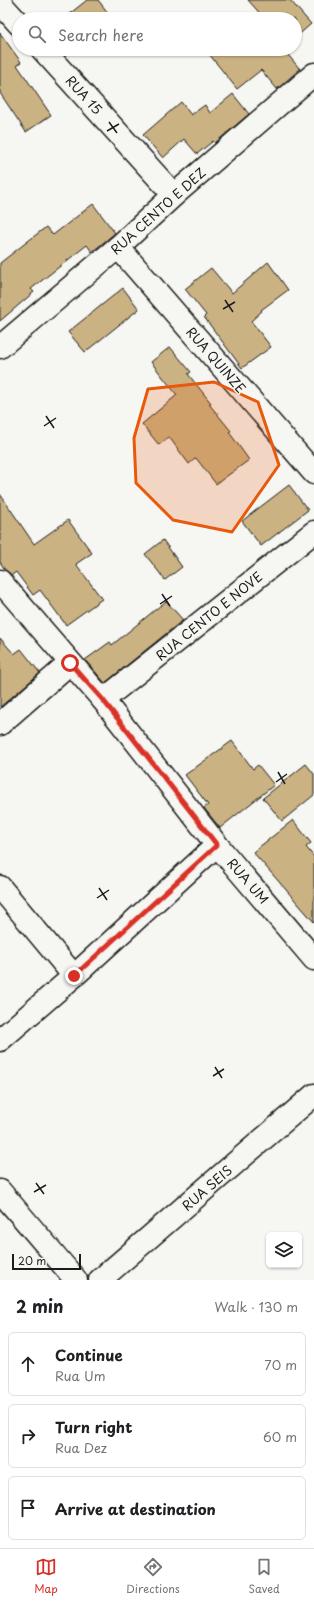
<!DOCTYPE html>
<html lang="en">
<head>
<meta charset="utf-8">
<style>
  body { margin:0; font-family:"Playpen Sans",sans-serif; background:#f2f2f2; color:#202124 }
  .controls { position:absolute; right:12px; bottom:12px; display:grid; overflow:hidden; border-radius:6px; box-shadow:0 1px 3px #0004 }
  .controls button { width:36px; height:36px; display:grid; place-items:center; padding:0; border:0; border-bottom:1px solid #e0e0e0; background:#fff; color:#202124; font:20px sans-serif }
  .scale { position:absolute; left:12px; bottom:10px; width:69px; box-sizing:border-box; padding-left:4px; border:2px solid #1c1c1c; border-top:0; font-size:11px; line-height:14px; white-space:nowrap; color:#1c1c1c; -webkit-text-stroke:3px #f6f6f2; paint-order:stroke }
  .stop { position:absolute; width:12px; height:12px; margin:-9px; border:3px solid #d93025; border-radius:50%; background:#fff }
  .stop.end { background:#d93025; border-color:#fff; box-shadow:0 1px 4px #0008 }
  .list { margin:0; padding:0; list-style:none }
  h2 { display:flex; justify-content:space-between; align-items:center; height:52px; margin:0; padding:0 16px; font-size:17px }
  h2 small { font-size:13px; font-weight:400; color:#757577 }
  .list li { display:grid; grid-template-columns:26px 1fr auto; gap:12px; align-items:center; box-sizing:border-box; height:64px; margin:0 8px 8px; padding:0 8px; border:1px solid #e0e0e0; border-radius:6px }
  .list b { display:block; font-size:15px; white-space:nowrap }
  .list p { margin:0; font-size:13px; white-space:nowrap; color:#757577 }
  .list em { font-size:13px; font-style:normal; color:#757577 }
  .icon { flex:none; width:22px; height:22px; fill:none; stroke:currentColor; stroke-width:2; stroke-linecap:round; stroke-linejoin:round }
  .map { position:relative; flex:none; width:314px; height:1280px; overflow:hidden }
  .search { position:absolute; background:#fff; box-shadow:0 1px 3px #0004; left:12px; right:12px; top:12px; height:44px; display:flex; align-items:center; gap:10px; box-sizing:border-box; padding:0 14px; border-radius:22px; color:#757577; font-size:15px }
  .sheet { height:268px; background:#fff }
  nav { display:flex; justify-content:space-around; align-items:center; box-sizing:border-box; height:56px; border-top:1px solid #e0e0e0; background:#fff; font-size:11px; color:#757577 }
  nav a { display:grid; justify-items:center; gap:2px }
  nav .on { color:#d93025 }
  .map>svg:first-child { display:block }
  .building { fill:#cbb282; stroke:#1c1c1c }
  .lines { fill:none; stroke-linecap:round; stroke-linejoin:round }
  .minor-casing { stroke:#1c1c1c; stroke-width:25 }
  .minor { stroke:#f6f6f2; stroke-width:22 }
  .route { stroke:#d93025; stroke-width:5 }
  .marked { fill:#e8590c; fill-opacity:0.2; stroke:#e8590c; stroke-width:3; stroke-linejoin:round }
  .ticks { fill:none; stroke:#1c1c1c; stroke-width:1.5 }
  .labels { text-anchor:middle; stroke-width:3; stroke-linejoin:round; paint-order:stroke }
  .street-label { font-size:13px; fill:#1c1c1c; stroke:#f6f6f2 }
</style>
</head>
<body>
<div class="map">
<svg width="314" height="1280" viewBox="0 0 314 1280">
  <rect width="100%" height="100%" fill="#f6f6f2"/>
  <filter id="ink" filterUnits="userSpaceOnUse"><feTurbulence type="fractalNoise" baseFrequency=".025" numOctaves="2"/><feDisplacementMap in="SourceGraphic" scale="8" xChannelSelector="R" yChannelSelector="G"/><feConvolveMatrix kernelMatrix="1 2 1 2 8 2 1 2 1" color-interpolation-filters="sRGB"/></filter>
  <g filter="url(#ink)">
    <g class="building">
      <path d="M87,0H98L109,14L104,19H63Z"/>
      <path d="M248,0H290L311,24L295,38V19H265Z"/>
      <path d="M0,33L21,62L17,65L51,115L26,132L0,93Z"/>
      <path d="M205,49H283L300,69L277,89L261,70L237,89Z"/>
      <path d="M233,94L249,114L215,143L213,141L197,154L184,139L163,158L143,135L181,102L191,115L205,105L210,113Z"/>
      <path d="M93,204L115,233L92,252L87,245L31,289L34,292L0,321V263L46,227L53,235Z"/>
      <path d="M268,262L288,290L261,310L262,311L251,321L271,347L242,368L204,317L206,315L185,289L211,268L232,293Z"/>
      <path d="M123,288L139,309L85,352L68,332Z"/>
      <path d="M170,347L191,372L188,374L211,403L209,404L231,431L229,432L249,460L216,484L196,458L189,464L169,437L159,445L142,424L177,395L151,362Z"/>
      <path d="M289,485L308,510L261,546L242,521Z"/>
      <path d="M0,494L34,544L68,520L92,553L76,564L102,599L66,625L40,590L33,595L16,572L12,575L5,570L0,562Z"/>
      <path d="M163,540L182,567L165,580L145,554Z"/>
      <path d="M166,601L183,620L105,683L85,660L110,642L112,645Z"/>
      <path d="M0,638L14,654L21,649L40,673L0,707Z"/>
      <path d="M232,741L253,769L258,765L274,785L220,828L204,808L208,805L185,775Z"/>
      <path d="M306,764L314,774V795L282,821L263,798Z"/>
      <path d="M293,820L311,843L306,847L314,857V922L253,852Z"/>
    </g>
    <g class="lines">
      <g class="minor-casing">
        <g id="minor">
          <path d="M0,3L19,24"/>
          <path d="M42,49L174,195"/>
          <path d="M118,247L314,473"/>
          <path d="M0,347L118,247L174,195L314,74"/>
          <path d="M0,581L103,700L217,845L314,959"/>
          <path d="M103,700L314,532"/>
          <path d="M0,724L70,663"/>
          <path d="M0,887L74,976"/>
          <path d="M0,1040L74,976L217,845"/>
          <path d="M0,1191L76,1280"/>
          <path d="M100,1280L314,1095"/>
        </g>
      </g>
      <use href="#minor" class="minor"/>
    </g>
  </g>
  <g class="lines" filter="url(#ink)">
    <path class="route" d="M70,663L103,700L217,845L74,976"/>
  </g>
  <path class="marked" d="M214,382L258,402L279,465L232,532L173,520L136,483L134,438L148,389Z"/>
  <path class="ticks" d="M109,122L117,133M107,131L119,124M225,300L233,312M223,309L235,302M46,416L54,428M44,426L56,418M162,594L170,606M160,604L172,596M278,772L285,784M276,782L287,774M99,888L107,900M97,898L109,890M215,1067L222,1078M213,1076L224,1069M36,1183L44,1194M34,1192L46,1185"/>
  <g class="labels">
    <g class="street-label">
      <text transform="translate(84 95) rotate(48)" y="5">RUA 15</text>
      <text transform="translate(158 211) rotate(-42)" y="5">RUA CENTO E DEZ</text>
      <text transform="translate(216 360) rotate(49)" y="5">RUA QUINZE</text>
      <text transform="translate(209 616) rotate(-39)" y="5">RUA CENTO E NOVE</text>
      <text transform="translate(248 881) rotate(49)" y="5">RUA UM</text>
      <text transform="translate(207 1188) rotate(-41)" y="5">RUA SEIS</text>
    </g>
  </g>
</svg>
<div class="controls">
<button><svg class="icon" aria-label="layers" viewBox="0 0 24 24"><path d="M12 4l9 5-9 5-9-5zM3 14l9 5 9-5"/></svg></button>
</div>
<div class="scale">20 m</div>
<div class="stop" style="left:70px;top:663px"></div>
<div class="stop end" style="left:74px;top:976px"></div>
<div class="search"><svg class="icon" aria-label="search" viewBox="0 0 24 24"><circle cx="10" cy="10" r="6"/><path d="M15 15l6 6"/></svg>Search here</div>
</div>
<section class="sheet">
<h2>2 min<small>Walk · 130 m</small></h2>
<ul class="list">
<li><svg class="icon" aria-label="ahead" viewBox="0 0 24 24"><path d="M12 20V5M6 11l6-6 6 6"/></svg><div><b>Continue</b><p>Rua Um</p></div><em>70 m</em></li>
<li><svg class="icon" aria-label="right" viewBox="0 0 24 24"><path d="M7 20v-9h11M14 6l5 5-5 5"/></svg><div><b>Turn right</b><p>Rua Dez</p></div><em>60 m</em></li>
<li><svg class="icon" aria-label="arrive" viewBox="0 0 24 24"><path d="M6 21V4h12l-3 4 3 4H6"/></svg><div><b>Arrive at destination</b></div></li>
</ul>
</section>
<nav>
<a class="on"><svg class="icon" aria-label="map" viewBox="0 0 24 24"><path d="M3 6l6-2 6 2 6-2v14l-6 2-6-2-6 2zM9 4v14M15 6v14"/></svg>Map</a>
<a><svg class="icon" aria-label="directions" viewBox="0 0 24 24"><path d="M12 3l9 9-9 9-9-9zM9 14v-3h6M13 9l2 2-2 2"/></svg>Directions</a>
<a><svg class="icon" aria-label="saved" viewBox="0 0 24 24"><path d="M7 4h10v16l-5-4-5 4z"/></svg>Saved</a>
</nav>
</body>
</html>
